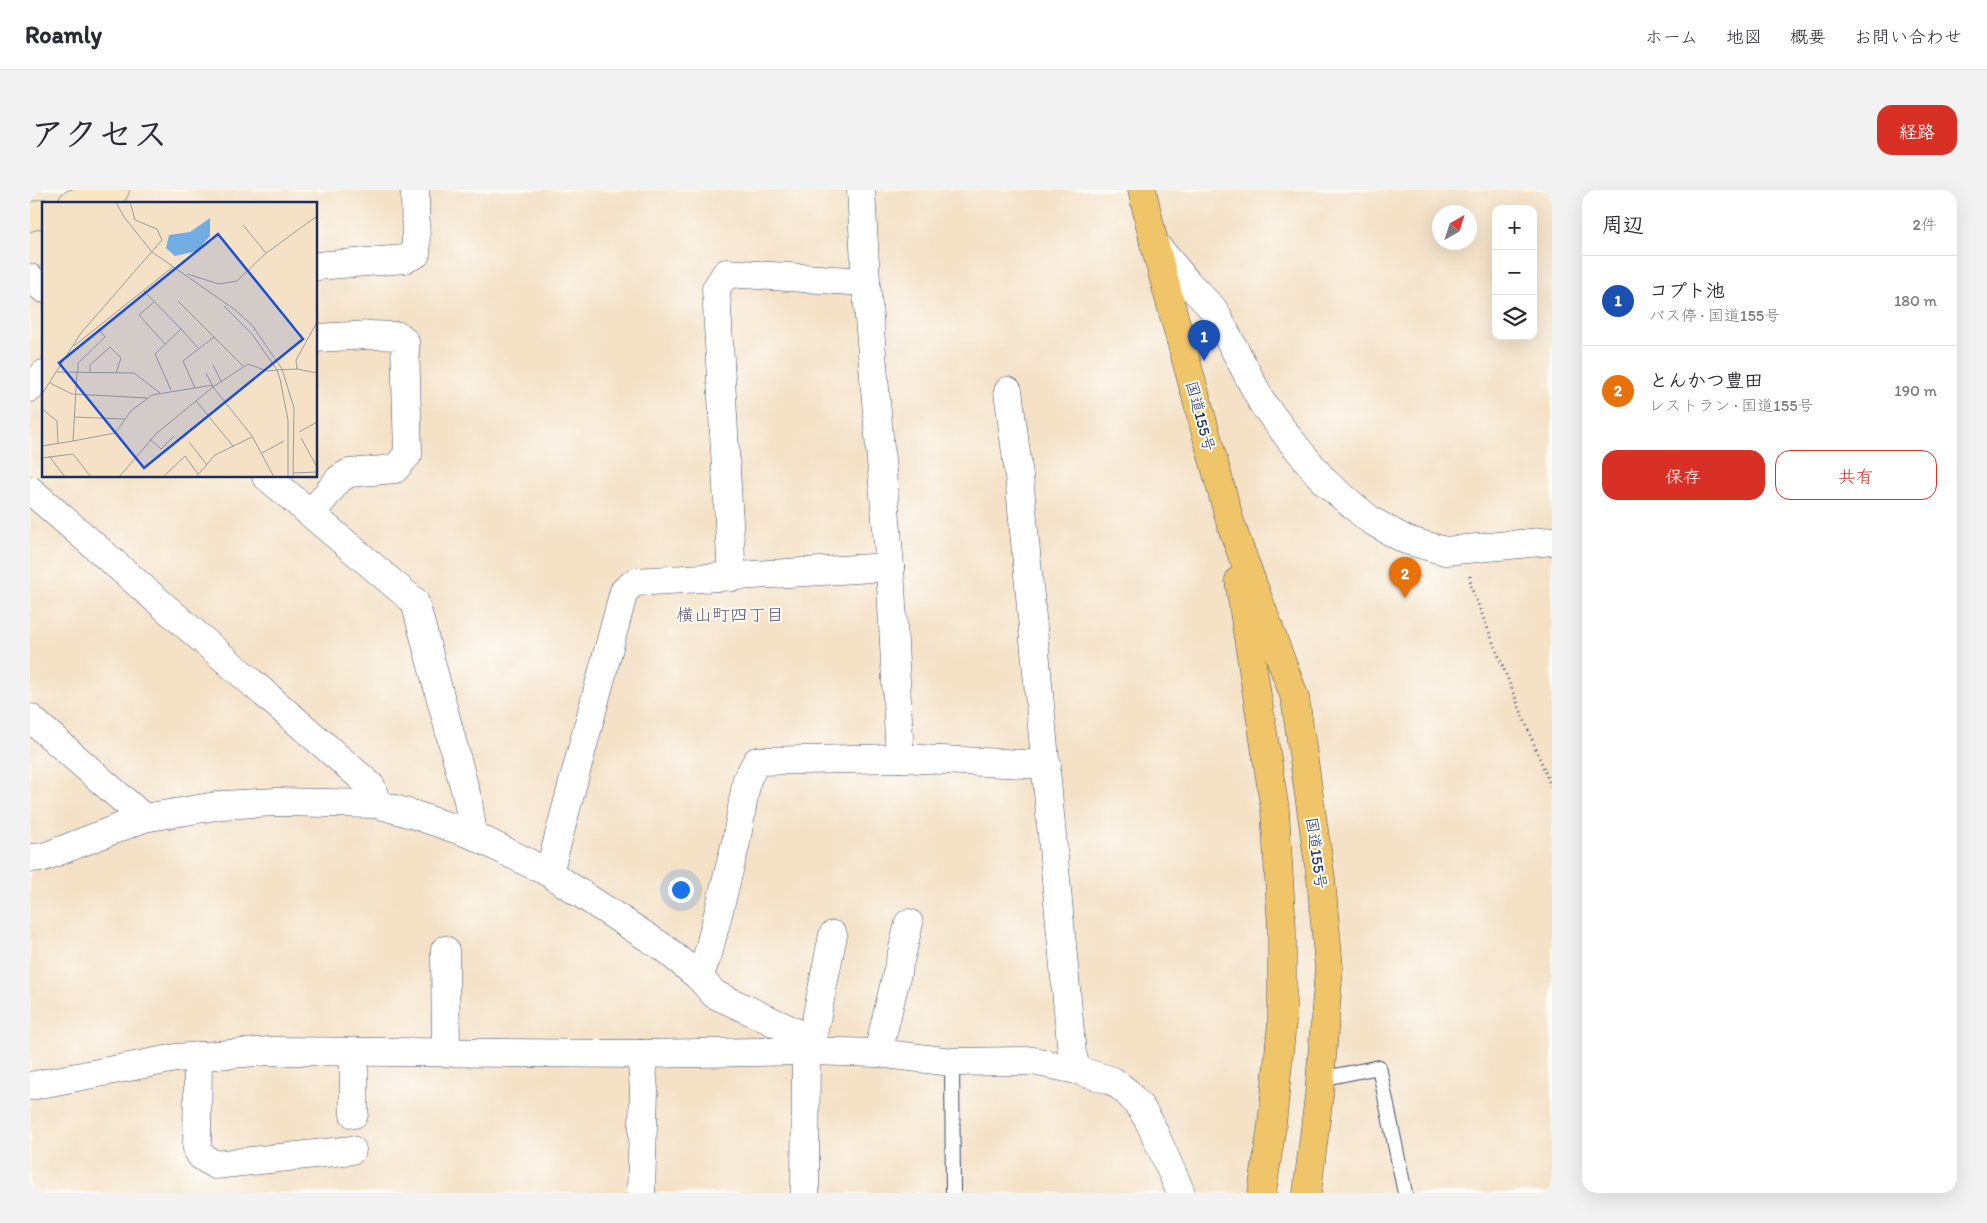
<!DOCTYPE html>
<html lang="ja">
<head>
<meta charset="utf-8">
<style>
  body { margin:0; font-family:Itim,"Klee One",sans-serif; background:#f2f2f3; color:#2b2b33 }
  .controls { position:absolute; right:15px; top:15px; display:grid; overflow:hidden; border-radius:10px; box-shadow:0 5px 20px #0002 }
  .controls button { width:45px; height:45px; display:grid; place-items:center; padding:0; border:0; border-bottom:1px solid #e1e1e2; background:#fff; color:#2b2b33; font:25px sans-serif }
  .compass { position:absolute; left:1402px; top:15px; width:45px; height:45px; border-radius:50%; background:#fff; box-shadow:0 5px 20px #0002; rotate:39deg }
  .you { position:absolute; left:650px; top:699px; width:18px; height:18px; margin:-12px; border:4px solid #fff; border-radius:50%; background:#1a73e8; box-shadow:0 0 0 8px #1a73e833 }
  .badge { display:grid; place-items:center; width:32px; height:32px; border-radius:50%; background:#d93025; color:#fff; font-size:16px; font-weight:700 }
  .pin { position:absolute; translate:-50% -41px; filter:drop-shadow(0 1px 2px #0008) }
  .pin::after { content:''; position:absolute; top:26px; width:18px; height:15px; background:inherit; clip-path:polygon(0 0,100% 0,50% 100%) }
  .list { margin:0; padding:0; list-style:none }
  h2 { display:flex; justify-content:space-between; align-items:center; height:65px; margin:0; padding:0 20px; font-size:21px }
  h2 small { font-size:16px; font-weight:400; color:#7c7c81 }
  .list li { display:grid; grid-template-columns:32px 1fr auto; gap:15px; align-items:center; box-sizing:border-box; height:90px; padding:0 20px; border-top:1px solid #e1e1e2 }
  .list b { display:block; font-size:19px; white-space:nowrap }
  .list p { margin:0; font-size:16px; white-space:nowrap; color:#7c7c81 }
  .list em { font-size:16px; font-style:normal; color:#7c7c81 }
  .actions { display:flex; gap:10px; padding:15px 20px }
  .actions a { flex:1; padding:11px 0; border:1px solid #d93025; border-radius:15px; text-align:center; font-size:18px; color:#d93025 }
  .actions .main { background:#d93025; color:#fff }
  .icon { flex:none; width:28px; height:28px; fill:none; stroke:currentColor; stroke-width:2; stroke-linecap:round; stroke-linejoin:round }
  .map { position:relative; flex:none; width:1522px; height:1003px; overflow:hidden; border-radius:15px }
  header { display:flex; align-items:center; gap:30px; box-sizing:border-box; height:70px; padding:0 25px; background:#fff; border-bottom:1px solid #e1e1e2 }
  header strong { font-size:24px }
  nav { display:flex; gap:28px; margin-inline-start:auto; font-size:18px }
  .intro { display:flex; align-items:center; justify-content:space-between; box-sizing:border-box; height:120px; padding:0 30px }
  h1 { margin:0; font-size:35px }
  .button { padding:12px 22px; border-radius:15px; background:#d93025; color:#fff; font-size:18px; font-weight:700 }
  main { display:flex; gap:30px; padding:0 30px }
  aside { flex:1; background:#fff; border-radius:15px; box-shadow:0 5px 20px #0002 }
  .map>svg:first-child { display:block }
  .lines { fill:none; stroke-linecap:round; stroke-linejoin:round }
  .lane-casing { stroke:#3c4a6e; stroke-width:16 }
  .street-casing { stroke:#3c4a6e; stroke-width:29 }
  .secondary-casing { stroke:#3c4a6e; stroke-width:29 }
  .highway-casing { stroke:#3c4a6e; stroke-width:29 }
  .path { stroke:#3c4a6e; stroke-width:3; stroke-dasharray:1 4; stroke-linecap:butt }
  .lane { stroke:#fff; stroke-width:14 }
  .street { stroke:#fff; stroke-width:28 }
  .secondary { stroke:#f9e7c3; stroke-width:28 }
  .highway { stroke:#f0c469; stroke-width:28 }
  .labels { text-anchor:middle; stroke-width:4; stroke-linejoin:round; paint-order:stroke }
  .street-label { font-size:16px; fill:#1b2f5e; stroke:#fdfcf7 }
  .neighbourhood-label { font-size:18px; fill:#615971; stroke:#fdfcf7 }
  .inset-road { fill:none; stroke:#9d9a9c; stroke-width:1 }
  .view { fill:#1d4ed8; fill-opacity:0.15; stroke:#1d4ed8; stroke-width:2.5 }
  .inset-edge { fill:none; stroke:#1b2f5e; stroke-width:2.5 }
</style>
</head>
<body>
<header>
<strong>Roamly</strong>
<nav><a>ホーム</a><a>地図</a><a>概要</a><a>お問い合わせ</a></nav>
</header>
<div class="intro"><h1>アクセス</h1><a class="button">経路</a></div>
<main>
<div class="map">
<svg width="1522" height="1003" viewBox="0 0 1522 1003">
  <rect width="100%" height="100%" fill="#fdfcf7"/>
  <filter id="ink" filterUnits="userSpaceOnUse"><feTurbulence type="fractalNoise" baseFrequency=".02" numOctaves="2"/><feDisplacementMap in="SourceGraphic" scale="10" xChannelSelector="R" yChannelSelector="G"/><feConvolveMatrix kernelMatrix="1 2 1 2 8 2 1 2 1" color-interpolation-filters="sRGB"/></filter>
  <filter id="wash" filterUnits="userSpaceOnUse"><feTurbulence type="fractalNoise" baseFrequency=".0096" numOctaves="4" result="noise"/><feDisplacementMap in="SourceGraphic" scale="20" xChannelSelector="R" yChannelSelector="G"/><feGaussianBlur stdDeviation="1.12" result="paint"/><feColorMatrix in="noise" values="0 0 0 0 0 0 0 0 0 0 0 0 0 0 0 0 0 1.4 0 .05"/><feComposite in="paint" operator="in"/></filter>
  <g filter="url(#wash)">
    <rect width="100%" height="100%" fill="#f4e1c6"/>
  </g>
  <g filter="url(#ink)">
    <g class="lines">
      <g class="lane-casing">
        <g id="lane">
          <path d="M922,872L923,1003"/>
          <path d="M1290,889L1349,877L1375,1003"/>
        </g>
      </g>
      <g class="street-casing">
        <g id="street">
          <path d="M1124,53L1158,93L1184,120L1233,214L1262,252L1295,292L1340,330L1376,350L1415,361L1522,351"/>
          <path d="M286,76L375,69L386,64L385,0"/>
          <path d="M0,88L14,99"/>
          <path d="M0,198L14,184"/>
          <path d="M978,201L989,286L1042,864L1047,880"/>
          <path d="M236,286L385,412L438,611L443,645"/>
          <path d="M0,300L341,596L347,614"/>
          <path d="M281,324L309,289L319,283L365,279L378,264L375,152L369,146L339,145L286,148"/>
          <path d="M860,377L870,568"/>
          <path d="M702,387L686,99L696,83L836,92"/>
          <path d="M0,528L114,628"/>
          <path d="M0,668L14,667L114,628L192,615L247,612L347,614L385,625L443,645L519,683L634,758L669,787L684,804L782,850"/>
          <path d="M519,683L594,401L605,392L860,377L836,92L831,0"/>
          <path d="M415,760L416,863"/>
          <path d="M669,787L678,764L706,652L717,589L727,571L870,568L1017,575"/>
          <path d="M848,863L879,733"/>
          <path d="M611,864L614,900L611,1003"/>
          <path d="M168,866L167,959L171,966L185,975L322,960"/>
          <path d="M0,896L146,868L240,861L611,864L776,861L848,863L922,872L1003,871L1047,880L1083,891L1097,902L1111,918L1120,933L1151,1003"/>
          <path d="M324,924V863"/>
          <path d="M775,1003L776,861L782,850L803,745"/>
        </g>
      </g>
      <g class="secondary-casing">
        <g id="secondary">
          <path d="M42,14L85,0"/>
          <path d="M0,27L14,23"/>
        </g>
      </g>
      <g class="highway-casing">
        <g id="highway">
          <path d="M1112,0L1124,53L1201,335L1265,508L1291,689L1299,778L1289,905L1277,1003"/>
          <path d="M1209,390L1245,620L1252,740V832L1242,935L1232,1003"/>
        </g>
      </g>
      <path class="path" d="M1440,386L1441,397L1522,599"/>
      <use href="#lane" class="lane"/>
      <use href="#street" class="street"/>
      <use href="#secondary" class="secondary"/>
      <use href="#highway" class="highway"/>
    </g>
  </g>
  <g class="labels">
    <g class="street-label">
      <text transform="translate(1171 226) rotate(75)" y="6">国道155号</text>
      <text transform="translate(1287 663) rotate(82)" y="6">国道155号</text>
    </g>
    <g class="neighbourhood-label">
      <text x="700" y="431">横山町四丁目</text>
    </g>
  </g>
  <g transform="translate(12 12)">
    <rect width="275" height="275" fill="#f4e1c6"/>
    <path d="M168,16V34L155,49L133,54L124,46L127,33L148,30Z" fill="#71ade3"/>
    <path class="inset-road" d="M74,0L82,15L110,50L192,107L210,123L240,167M201,23L224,51M145,72L177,82L195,79L223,52L275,14M102,89L139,127L113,152L129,188M136,99L201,164M112,100L97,113L123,142M182,104L210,132L235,168L255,167L275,171M139,127L156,146M32,144L131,65M171,163L179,179M240,167L252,206L251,275M255,167L254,158L275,120M15,170L92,171L118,191M35,170L31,239L73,231L89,209L110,193L171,183M36,170V161L63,135L56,127M48,170V163L68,145L79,156L74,171M164,171L171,185L210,234L232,275M8,181L30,192L105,196M153,186L141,159L172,135M0,192L39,131L120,38L115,27L93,18L88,0M154,199L191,244M0,207L15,219L16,241M32,215L82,217M257,230L275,220M259,236L275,265M108,237L119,247L132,234M147,240L165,263M0,244L31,239M220,251L242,239M7,254L23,275M0,256L31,252L49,275M251,271L275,270M77,275L115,231L171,185L206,162L225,169L235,168L238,177L246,218V275M121,275L143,254L156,272M154,275L173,253L210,235"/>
    <path class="view" d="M176,32L261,137L102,266L17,161Z"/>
    <rect width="275" height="275" class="inset-edge"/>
  </g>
</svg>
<div class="controls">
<button>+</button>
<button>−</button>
<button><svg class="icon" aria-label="layers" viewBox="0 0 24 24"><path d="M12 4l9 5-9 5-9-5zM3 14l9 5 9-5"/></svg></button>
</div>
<svg class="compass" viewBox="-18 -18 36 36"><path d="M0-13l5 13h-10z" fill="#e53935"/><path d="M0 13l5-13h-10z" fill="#7c7c81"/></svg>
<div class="you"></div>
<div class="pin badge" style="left:1174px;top:171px;background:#1a4fb4">1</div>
<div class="pin badge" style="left:1375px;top:408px;background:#e8710a">2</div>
</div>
<aside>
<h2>周辺<small>2件</small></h2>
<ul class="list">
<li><span class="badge" style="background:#1a4fb4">1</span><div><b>コプト池</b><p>バス停 · 国道155号</p></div><em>180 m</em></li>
<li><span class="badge" style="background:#e8710a">2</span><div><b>とんかつ豊田</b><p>レストラン · 国道155号</p></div><em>190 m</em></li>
</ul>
<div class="actions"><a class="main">保存</a><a>共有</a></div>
</aside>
</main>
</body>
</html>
